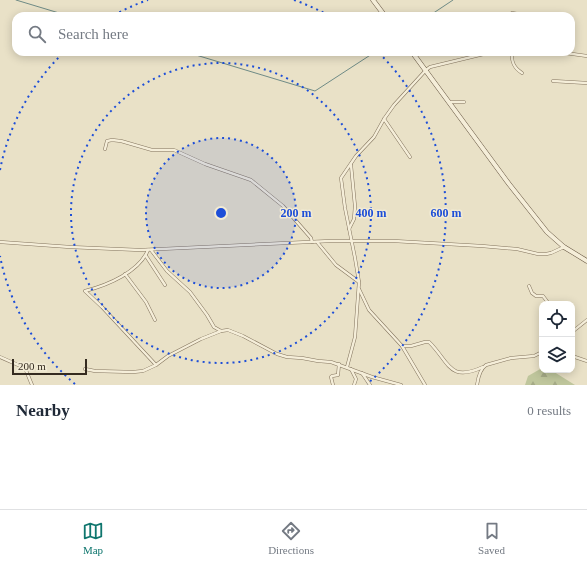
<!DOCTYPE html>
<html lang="en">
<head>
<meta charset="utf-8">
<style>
  body { margin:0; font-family:"Times New Roman",serif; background:#f6f6f7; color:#1f2937 }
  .controls { position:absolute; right:12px; bottom:12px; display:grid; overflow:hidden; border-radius:8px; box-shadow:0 2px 10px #0003 }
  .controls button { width:36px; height:36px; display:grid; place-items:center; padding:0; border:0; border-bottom:1px solid #e0e1e3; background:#fff; color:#1f2937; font:20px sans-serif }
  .scale { position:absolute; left:12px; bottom:10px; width:75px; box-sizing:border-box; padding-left:4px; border:2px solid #352b20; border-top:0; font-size:11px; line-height:14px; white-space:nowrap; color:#352b20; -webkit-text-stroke:3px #f2ebd5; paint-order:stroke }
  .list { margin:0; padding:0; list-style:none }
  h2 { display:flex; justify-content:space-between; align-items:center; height:52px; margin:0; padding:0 16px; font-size:17px }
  h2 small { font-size:13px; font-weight:400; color:#747a83 }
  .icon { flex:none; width:22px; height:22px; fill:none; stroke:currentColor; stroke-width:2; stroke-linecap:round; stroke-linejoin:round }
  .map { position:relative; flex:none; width:587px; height:385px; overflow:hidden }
  .search { position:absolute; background:#fff; box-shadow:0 2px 10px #0003; left:12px; right:12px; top:12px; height:44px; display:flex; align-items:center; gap:10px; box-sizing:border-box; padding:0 14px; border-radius:12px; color:#747a83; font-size:15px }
  .sheet { height:124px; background:#fff }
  nav { display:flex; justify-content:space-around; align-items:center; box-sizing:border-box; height:56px; border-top:1px solid #e0e1e3; background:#fff; font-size:11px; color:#747a83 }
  nav a { display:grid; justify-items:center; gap:2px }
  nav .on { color:#0f766e }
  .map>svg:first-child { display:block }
  .forest { fill:url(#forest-firs) }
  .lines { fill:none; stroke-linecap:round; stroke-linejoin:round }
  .stream { stroke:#6f8b86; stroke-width:1 }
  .street-casing { stroke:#83745e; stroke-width:3.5 }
  .secondary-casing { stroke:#655541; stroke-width:5 }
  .street { stroke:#f5eed9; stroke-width:2.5 }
  .secondary { stroke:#f5eed9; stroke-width:4 }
  .ring { fill:none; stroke:#1d4ed8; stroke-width:2; stroke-dasharray:2 4 }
  .centre { fill:#1d4ed8; stroke:#f2ebd5; stroke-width:2 }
  .ring-label { font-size:12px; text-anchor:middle; font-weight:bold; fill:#1d4ed8; stroke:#f2ebd5; stroke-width:3; stroke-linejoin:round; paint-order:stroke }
</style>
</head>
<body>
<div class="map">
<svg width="587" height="385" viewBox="0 0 587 385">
  <defs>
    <pattern id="forest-firs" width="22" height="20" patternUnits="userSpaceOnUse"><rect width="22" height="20" fill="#bfc69c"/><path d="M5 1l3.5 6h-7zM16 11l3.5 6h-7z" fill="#a5aa86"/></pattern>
  </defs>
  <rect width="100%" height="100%" fill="#e9e1c7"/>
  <path class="forest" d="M542,368V370H551L575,385H525L528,376Z"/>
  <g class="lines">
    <g class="stream">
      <path d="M16,0L69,16"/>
      <path d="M429,16L453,0"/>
      <path d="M186,52L315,91L375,52"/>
    </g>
    <g class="street-casing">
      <g id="street">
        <path d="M543,14V16"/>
        <path d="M511,16L512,13L518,14"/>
        <path d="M512,52C511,62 514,68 522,73"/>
        <path d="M558,52L587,56"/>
        <path d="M553,81L587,83"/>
        <path d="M449,102H464"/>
        <path d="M384,119L410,157"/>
        <path d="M105,149L107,141L112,140L121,141L152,150H174L205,164L251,180L283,206L311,238L312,242"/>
        <path d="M349,229L354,219L355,206L351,165"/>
        <path d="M0,242L70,247L140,250L330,241H394L482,246L517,249L538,254H546L551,253L564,247"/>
        <path d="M317,242L336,265L359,282"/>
        <path d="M148,250C139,272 108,285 85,291L102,307L156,365"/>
        <path d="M151,250L167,271L190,292L207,315L214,327L221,331"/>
        <path d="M146,256L165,285"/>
        <path d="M125,274L146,302L155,320"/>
        <path d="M529,286L532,293L536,296H543L549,304"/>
        <path d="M359,289L369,310L402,346L425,385"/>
        <path d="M572,332L587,320"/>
        <path d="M402,346H411L425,342H429C449,361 448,383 483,367"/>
        <path d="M572,356L587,361"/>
        <path d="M0,357L25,368L32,385"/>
        <path d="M347,367L355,337L359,282L355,258L345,208L341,178L356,156L374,137L384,119L394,105L426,70L430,67L492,52"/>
        <path d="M85,369L95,371L133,372L143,371L156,365L168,356L201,339L221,331L228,330L243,336L277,354L287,357L302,358L318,361L331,362L372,377L401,385"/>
        <path d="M351,369L356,379L354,385"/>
        <path d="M362,373L370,385"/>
        <path d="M333,385L331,377L332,376L338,375L339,364"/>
        <path d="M477,385C478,378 480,369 486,365L511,358L534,356L542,352"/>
      </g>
    </g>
    <g class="secondary-casing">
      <g id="secondary">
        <path d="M373,0L385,16"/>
        <path d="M412,52L509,184L547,232L564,247L587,261"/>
      </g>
    </g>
    <use href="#street" class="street"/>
    <use href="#secondary" class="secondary"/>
  </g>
  <circle cx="221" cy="213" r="75" fill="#1d4ed8" fill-opacity=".12"/>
  <g class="ring">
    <circle cx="221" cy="213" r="75"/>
    <circle cx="221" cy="213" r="150"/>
    <path d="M75 384A225 225 0 0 1 0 256M0 170A225 225 0 0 1 63 53M114 15A225 225 0 0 1 148 0M294 0A225 225 0 0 1 328 15M379 53A225 225 0 0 1 367 384"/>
  </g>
  <circle cx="221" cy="213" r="6" class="centre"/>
  <g class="ring-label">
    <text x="296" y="217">200 m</text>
    <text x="371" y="217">400 m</text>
    <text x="446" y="217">600 m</text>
  </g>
</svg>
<div class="controls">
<button><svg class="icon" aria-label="locate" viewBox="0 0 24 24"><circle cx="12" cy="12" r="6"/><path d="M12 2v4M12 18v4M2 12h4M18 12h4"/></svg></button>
<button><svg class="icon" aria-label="layers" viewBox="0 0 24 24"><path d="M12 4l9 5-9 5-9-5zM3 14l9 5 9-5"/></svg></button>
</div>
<div class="scale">200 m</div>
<div class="search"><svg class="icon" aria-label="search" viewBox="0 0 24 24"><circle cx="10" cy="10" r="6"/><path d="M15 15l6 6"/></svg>Search here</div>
</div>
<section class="sheet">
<h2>Nearby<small>0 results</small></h2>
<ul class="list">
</ul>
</section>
<nav>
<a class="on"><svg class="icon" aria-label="map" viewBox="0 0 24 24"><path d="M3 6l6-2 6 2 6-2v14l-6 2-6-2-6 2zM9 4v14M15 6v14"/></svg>Map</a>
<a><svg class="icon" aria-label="directions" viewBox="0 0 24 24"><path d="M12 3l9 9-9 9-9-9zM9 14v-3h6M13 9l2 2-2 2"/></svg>Directions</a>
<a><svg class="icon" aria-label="saved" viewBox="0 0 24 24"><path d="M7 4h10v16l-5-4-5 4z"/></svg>Saved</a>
</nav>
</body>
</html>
